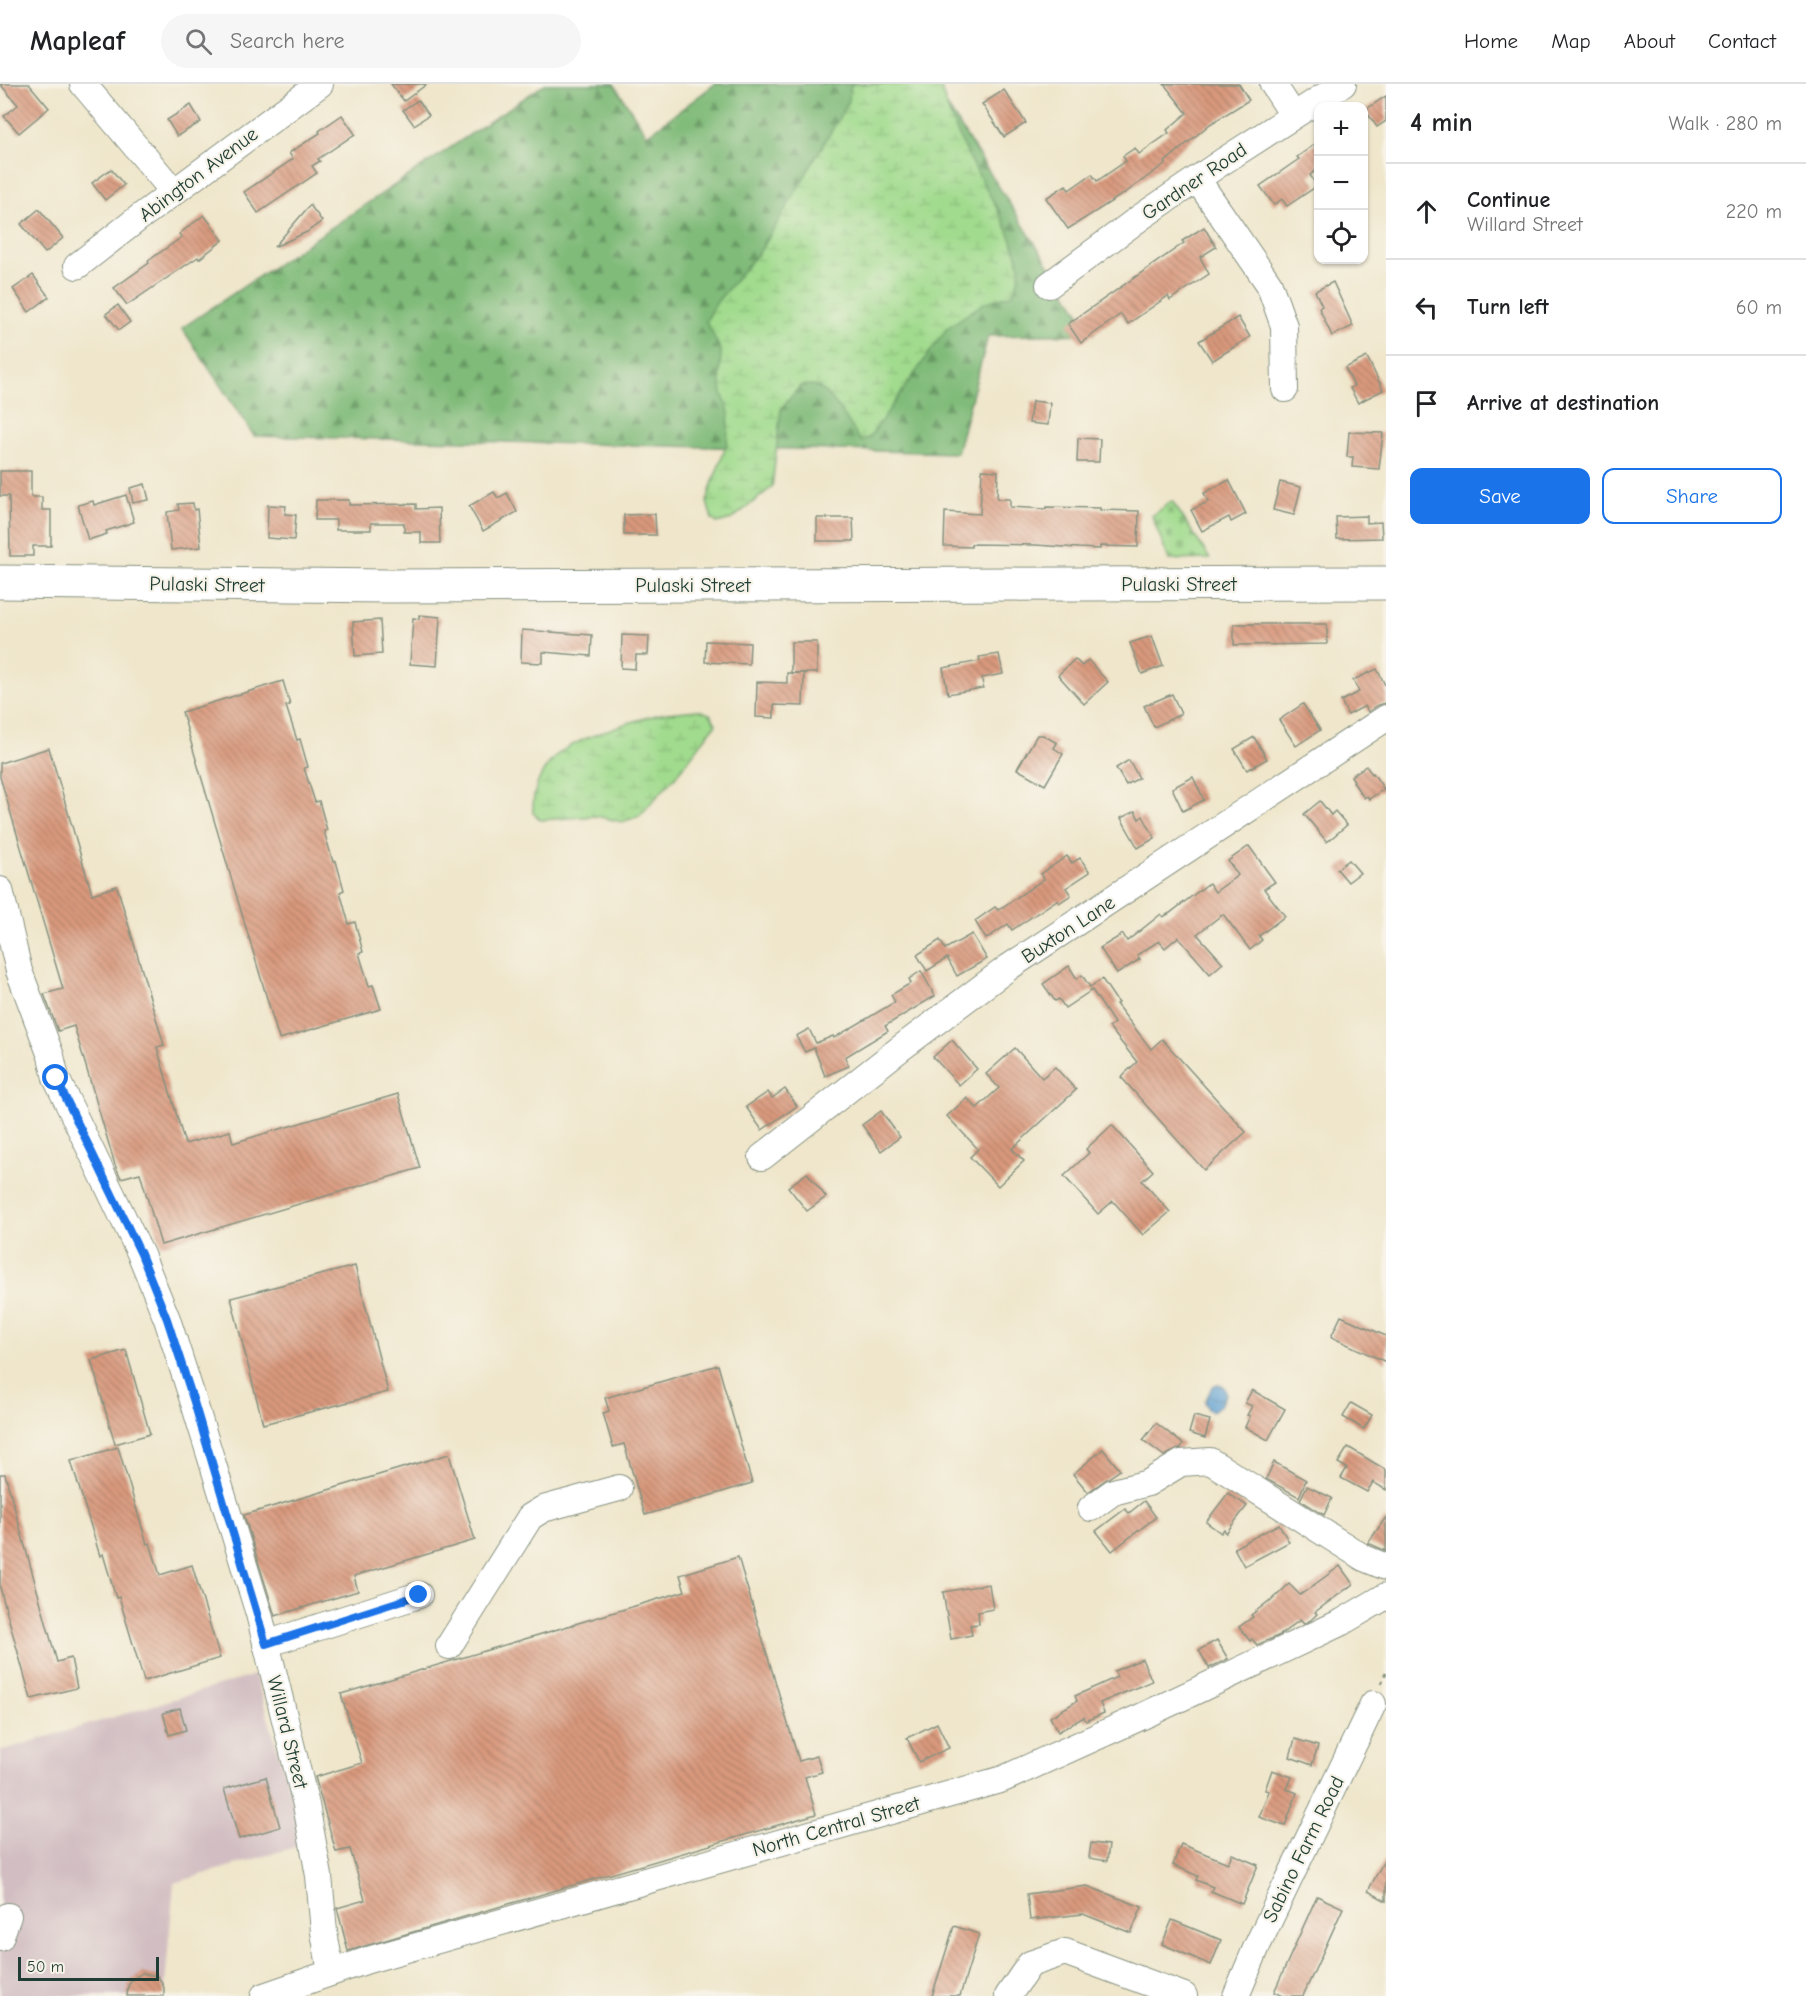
<!DOCTYPE html>
<html lang="en">
<head>
<meta charset="utf-8">
<style>
  body { margin:0; font-family:"Comic Neue",sans-serif; background:#f6f6f6; color:#202124 }
  .controls { position:absolute; right:18px; top:18px; display:grid; overflow:hidden; border-radius:12px; box-shadow:0 2px 4px #0004 }
  .controls button { width:54px; height:54px; display:grid; place-items:center; padding:0; border:0; border-bottom:2px solid #e0e0e0; background:#fff; color:#202124; font:30px sans-serif }
  .scale { position:absolute; left:18px; bottom:15px; width:141px; box-sizing:border-box; padding-left:6px; border:3px solid #1f3d34; border-top:0; font-size:16px; line-height:21px; white-space:nowrap; color:#1f3d34; -webkit-text-stroke:4px #f7f3e8; paint-order:stroke }
  .stop { position:absolute; width:18px; height:18px; margin:-14px; border:4px solid #1a73e8; border-radius:50%; background:#fff }
  .stop.end { background:#1a73e8; border-color:#fff; box-shadow:0 2px 6px #0008 }
  .list { margin:0; padding:0; list-style:none }
  h2 { display:flex; justify-content:space-between; align-items:center; height:78px; margin:0; padding:0 24px; font-size:26px }
  h2 small { font-size:20px; font-weight:400; color:#757577 }
  .list li { display:grid; grid-template-columns:39px 1fr auto; gap:18px; align-items:center; box-sizing:border-box; height:96px; padding:0 24px; border-top:2px solid #e0e0e0 }
  .list b { display:block; font-size:22px; white-space:nowrap }
  .list p { margin:0; font-size:20px; white-space:nowrap; color:#757577 }
  .list em { font-size:20px; font-style:normal; color:#757577 }
  .actions { display:flex; gap:12px; padding:18px 24px }
  .actions a { flex:1; padding:14px 0; border:2px solid #1a73e8; border-radius:12px; text-align:center; font-size:21px; color:#1a73e8 }
  .actions .main { background:#1a73e8; color:#fff }
  .icon { flex:none; width:33px; height:33px; fill:none; stroke:currentColor; stroke-width:2; stroke-linecap:round; stroke-linejoin:round }
  .map { position:relative; flex:none; width:1386px; height:1912px; overflow:hidden }
  header { display:flex; align-items:center; gap:36px; box-sizing:border-box; height:84px; padding:0 30px; background:#fff; border-bottom:2px solid #e0e0e0 }
  header strong { font-size:28px }
  nav { display:flex; gap:33px; margin-inline-start:auto; font-size:21px }
  .search { width:420px; height:54px; background:#f6f6f6; display:flex; align-items:center; gap:15px; box-sizing:border-box; padding:0 21px; border-radius:33px; color:#757577; font-size:22px }
  main { display:flex }
  aside { flex:1; background:#fff }
  .map>svg:first-child { display:block }
  .industrial { fill:#d2bec2 }
  .forest { fill:url(#forest-firs); stroke:#507c56; stroke-width:1.5 }
  .wetland { fill:url(#wetland-marsh); stroke:#608c61; stroke-width:1.5 }
  .cemetery { fill:url(#cemetery-stones); stroke:#608c61; stroke-width:1.5 }
  .water { fill:url(#water-waves); stroke:#3f6e83; stroke-width:1.5 }
  .building { fill:url(#building-back-hatch) }
  .lines { fill:none; stroke-linecap:round; stroke-linejoin:round }
  .minor-casing { stroke:#879280; stroke-width:28 }
  .major-casing { stroke:#879280; stroke-width:35 }
  .path { stroke:#879280; stroke-width:3; stroke-dasharray:4.5 4.5; stroke-linecap:butt }
  .minor { stroke:#fff; stroke-width:26 }
  .major { stroke:#fff; stroke-width:33 }
  .route { stroke:#1a73e8; stroke-width:8 }
  .labels { text-anchor:middle; stroke-width:4.5; stroke-linejoin:round; paint-order:stroke }
  .street-label { font-size:20px; fill:#1f3d34; stroke:#f7f3e8 }
</style>
</head>
<body>
<header>
<strong>Mapleaf</strong>
<div class="search"><svg class="icon" aria-label="search" viewBox="0 0 24 24"><circle cx="10" cy="10" r="6"/><path d="M15 15l6 6"/></svg>Search here</div>
<nav><a>Home</a><a>Map</a><a>About</a><a>Contact</a></nav>
</header>
<main>
<div class="map">
<svg width="1386" height="1912" viewBox="0 0 1386 1912">
  <defs>
    <pattern id="forest-firs" width="22" height="20" patternUnits="userSpaceOnUse" patternTransform="scale(1.5)"><rect width="22" height="20" fill="#80bb79"/><path d="M5 1l3.5 6h-7zM16 11l3.5 6h-7z" fill="#689964"/></pattern>
    <pattern id="wetland-marsh" width="20" height="14" patternUnits="userSpaceOnUse" patternTransform="scale(1.5)"><rect width="20" height="14" fill="#a1db8e"/><path d="M1 5h8M5 5V1M11 12h8M15 12V8" fill="none" stroke="#8abd7b"/></pattern>
    <pattern id="cemetery-stones" width="16" height="16" patternUnits="userSpaceOnUse" patternTransform="scale(1.5)"><rect width="16" height="16" fill="#a1db8e"/><path d="M2 7V4a2 2 0 0 1 4 0v3zM10 15v-3a2 2 0 0 1 4 0v3z" fill="#8abd7b"/></pattern>
    <pattern id="water-waves" width="16" height="10" patternUnits="userSpaceOnUse" patternTransform="scale(1.5)"><rect width="16" height="10" fill="#5fa0d2"/><path d="M0 5q4-4 8 0t8 0" fill="none" stroke="#4e84ab"/></pattern>
    <pattern id="building-back-hatch" width="6" height="6" patternUnits="userSpaceOnUse" patternTransform="scale(1.5)"><rect width="6" height="6" fill="#d9997d"/><path d="M-1 5l2 2M0 0l6 6M5-1l2 2" fill="none" stroke="#af7e67"/></pattern>
  </defs>
  <rect width="100%" height="100%" fill="#f7f3e8"/>
  <filter id="ink" filterUnits="userSpaceOnUse"><feTurbulence type="fractalNoise" baseFrequency=".0167" numOctaves="2"/><feDisplacementMap in="SourceGraphic" scale="12" xChannelSelector="R" yChannelSelector="G"/><feConvolveMatrix kernelMatrix="1 2 1 2 8 2 1 2 1" color-interpolation-filters="sRGB"/></filter>
  <filter id="wash" filterUnits="userSpaceOnUse"><feTurbulence type="fractalNoise" baseFrequency=".008" numOctaves="4" result="noise"/><feDisplacementMap in="SourceGraphic" scale="24" xChannelSelector="R" yChannelSelector="G"/><feGaussianBlur stdDeviation="1.35" result="paint"/><feColorMatrix in="noise" values="0 0 0 0 0 0 0 0 0 0 0 0 0 0 0 0 0 1.4 0 .05"/><feComposite in="paint" operator="in"/></filter>
  <g filter="url(#wash)">
    <rect width="100%" height="100%" fill="#efe6cb"/>
    <path class="industrial" d="M255,1591L301,1743L302,1757L298,1762L174,1799L164,1912H0V1667Z"/>
    <path class="forest" d="M545,0H614L647,51L715,0H933L1093,250L988,252L957,369L254,352L182,244Z"/>
    <g class="wetland">
      <path d="M851,0H940C946,24 956,47 967,69C981,99 1023,160 1019,192C1018,198 1015,204 1013,210L984,219L947,244L869,354L862,357L859,355C850,340 832,308 815,302C811,300 804,302 800,302L781,325L772,403L732,435L717,439L712,435L707,418L711,403L727,359L729,328L722,309L720,291L721,267L706,237L717,218L763,163L849,17Z"/>
      <path d="M698,626L710,630L716,640L675,693L639,732L622,738L596,732L541,736L533,729C532,706 540,687 557,671C576,654 635,636 661,630C673,628 686,627 698,626Z"/>
    </g>
    <path class="cemetery" d="M1172,417L1210,475L1169,476L1152,432Z"/>
    <path class="water" d="M1217,1300L1224,1303L1226,1310L1219,1323L1212,1327L1208,1325L1205,1318L1212,1303Z"/>
    <g id="blocks">
      <g class="building">
        <path d="M0,0H29L49,24L19,49L4,32L18,21Z"/>
        <path d="M391,0H427L404,17Z"/>
        <path d="M1164,0H1239L1249,16L1210,40L1165,78L1166,79L1128,107L1068,145L1046,114L1066,101L1069,106L1092,90L1097,97L1126,77L1123,72L1135,64L1139,70L1169,49L1167,46L1187,29Z"/>
        <path d="M1004,6L1026,39L1004,53L982,20Z"/>
        <path d="M1386,12V37L1377,43L1365,26Z"/>
        <path d="M418,16L429,31L414,41L403,26Z"/>
        <path d="M191,21L201,38L177,52L167,36Z"/>
        <path d="M342,31L355,50L318,75L320,77L312,82L317,89L258,129L244,108L293,75L289,69L320,49L319,47Z"/>
        <path d="M1318,58V85L1310,91L1317,102L1287,122L1282,115L1274,121L1260,102L1299,75L1297,73Z"/>
        <path d="M111,85L124,101L105,116L92,99Z"/>
        <path d="M310,121L322,137L307,148L274,163Z"/>
        <path d="M39,125L63,154L45,169L21,140Z"/>
        <path d="M204,131L223,156L199,175L198,173L127,221L114,204L149,179L148,177L182,153L179,150Z"/>
        <path d="M1204,143L1216,163L1200,173L1209,190L1170,216L1168,212L1128,240L1121,230L1081,259L1068,240L1184,159L1182,157Z"/>
        <path d="M33,191L49,213L29,228L13,205Z"/>
        <path d="M1333,198L1353,242L1332,252L1319,224L1322,222L1315,207Z"/>
        <path d="M118,221L130,238L119,246L106,230Z"/>
        <path d="M1238,233L1250,253L1212,277L1199,257Z"/>
        <path d="M1367,273L1383,306L1358,319L1350,304L1354,302L1345,284Z"/>
        <path d="M1032,317L1050,319L1048,341L1029,339Z"/>
        <path d="M1349,348L1383,349L1379,385L1352,383L1353,373H1347Z"/>
        <path d="M1078,354L1100,355L1099,378H1077Z"/>
        <path d="M982,386L998,387L997,415H1010V423L1046,425V423L1100,424V426L1139,427L1138,463L1100,462V465L1078,464L1036,461L971,460V463L944,462L945,428L980,430Z"/>
        <path d="M0,387H31V413H42V426H51V462H33V472H10L9,412H0Z"/>
        <path d="M1229,396L1246,430L1231,438L1229,433L1202,447L1191,426L1208,418L1204,409Z"/>
        <path d="M1280,398L1301,403L1294,431L1273,426Z"/>
        <path d="M145,400L149,416L133,419L130,404Z"/>
        <path d="M494,408L498,414L507,409L517,428L483,447L469,422Z"/>
        <path d="M126,411L134,438L106,447L107,450L88,456L78,421L93,417L94,421Z"/>
        <path d="M316,416H349V421L416,420V425L439,424L440,459H421V448H404V439H371V446H336V436H315Z"/>
        <path d="M193,419L194,426L197,425L201,463L171,466L167,428L179,426L178,420Z"/>
        <path d="M268,421L286,422L285,430L296,431L294,456L267,454Z"/>
        <path d="M655,430L656,451H624V431Z"/>
        <path d="M1367,432V439L1381,438L1382,454L1337,455L1336,433Z"/>
        <path d="M817,434H853L854,457H817Z"/>
        <path d="M419,531L440,533L437,582L410,580L413,534L419,535Z"/>
        <path d="M380,536L382,570L355,572L353,538Z"/>
        <path d="M1234,540H1327V560L1234,561Z"/>
        <path d="M522,546L592,551L591,572L543,568V579L521,578Z"/>
        <path d="M622,551L649,552L648,571H636L635,585L621,584Z"/>
        <path d="M1152,552L1163,582L1142,590L1130,559Z"/>
        <path d="M706,557L750,559L749,580L705,578Z"/>
        <rect x="791" y="558" width="26" height="31"/>
        <path d="M999,570L1003,590L982,594L983,604L948,610L943,584L980,577L979,573Z"/>
        <path d="M1075,575L1082,582L1088,576L1108,598L1084,620L1058,591Z"/>
        <path d="M1377,585L1386,603V619L1378,621L1368,628L1365,622L1348,631L1341,617L1359,608L1353,596Z"/>
        <path d="M787,589H804L803,622L774,621V634L756,633L757,598L787,599Z"/>
        <path d="M283,597L290,621L286,622L297,656L300,655L308,683L304,684L315,718L319,717L327,746L324,747L333,778L336,777L344,806L340,808L349,840L355,838L363,868L359,869L369,902L373,901L381,925L279,955L182,628Z"/>
        <path d="M1172,610L1181,630L1154,643L1144,622Z"/>
        <path d="M1303,620L1320,646L1296,662L1279,636Z"/>
        <path d="M1037,651H1043L1057,659L1054,664L1063,670L1045,701L1017,685Z"/>
        <path d="M1254,653L1267,675L1247,686L1234,665Z"/>
        <path d="M49,664L92,810L117,802L164,961L157,963L185,1060L230,1047L233,1059L398,1010L420,1084L161,1161L140,1089L121,1094L115,1081L74,942L58,947L44,910L63,905L0,693V679Z"/>
        <path d="M1129,676L1139,694L1126,701L1116,684Z"/>
        <path d="M1366,682L1372,690L1373,689L1384,705L1369,715L1367,712L1364,714L1353,698L1354,697L1351,692Z"/>
        <path d="M1193,693L1204,716L1183,727L1172,704Z"/>
        <path d="M1320,717L1331,731L1335,727L1347,741L1327,758L1304,730Z"/>
        <path d="M1135,727L1139,735L1143,732L1155,754L1138,764L1121,734Z"/>
        <path d="M1249,762L1275,798L1264,805L1285,832L1259,852L1262,856L1250,866L1223,830L1197,850L1223,879L1210,890L1178,853L1165,864L1159,857L1137,871L1140,875L1117,890L1100,864L1123,850L1127,857L1161,830L1163,833L1170,829L1209,799L1215,808L1238,791L1228,777Z"/>
        <path d="M1067,772L1072,779L1080,774L1090,788L1066,804L1071,811L1059,819L1057,816L1012,846L1008,840L986,855L975,837L995,823L998,826L1044,795L1041,790Z"/>
        <path d="M1349,776L1360,789L1348,798L1337,785Z"/>
        <path d="M972,850L987,875L957,892L947,874L927,887L917,871L940,856L945,865Z"/>
        <path d="M1069,882L1077,895L1082,891L1090,903L1102,895L1118,919L1116,920L1151,965L1162,955L1246,1048L1204,1086L1121,993L1137,978L1109,943L1114,939L1092,906L1065,924L1059,915L1055,917L1043,900Z"/>
        <path d="M921,887L935,912L885,942L888,947L845,973L849,982L825,992L814,964L805,968L796,952L809,945L816,959L833,952L834,954L895,918L891,911L911,899L909,895Z"/>
        <path d="M952,956L977,985L959,1001L933,973Z"/>
        <path d="M1015,964L1042,994L1055,983L1076,1006L1012,1065L1024,1077L998,1102L970,1073L978,1065L947,1032L967,1014L977,1024L999,1004L986,990Z"/>
        <path d="M785,1005L797,1022L762,1046L746,1023L768,1008L772,1014Z"/>
        <path d="M881,1027L900,1053L881,1067L862,1041Z"/>
        <path d="M1112,1041L1153,1087L1142,1097L1170,1128L1143,1151L1113,1117L1098,1130L1064,1092L1089,1069L1086,1065Z"/>
        <path d="M807,1089L826,1113L807,1127L788,1103Z"/>
        <path d="M355,1182L388,1308L263,1340L231,1214Z"/>
        <path d="M1341,1232L1386,1252V1278L1331,1253Z"/>
        <path d="M126,1266L150,1350L115,1360L91,1276Z"/>
        <path d="M718,1281L752,1399L645,1431L624,1360L613,1363L603,1329L609,1327L605,1314Z"/>
        <path d="M1252,1306L1285,1325L1268,1356L1245,1343L1250,1332L1247,1331L1252,1322L1245,1319Z"/>
        <path d="M1351,1319L1372,1331L1364,1345L1343,1333Z"/>
        <path d="M1194,1332L1210,1336L1205,1354L1189,1349Z"/>
        <path d="M1156,1339L1183,1360L1181,1364L1164,1372L1143,1356Z"/>
        <path d="M118,1363L147,1460L150,1459L160,1491L192,1481L220,1574L144,1597L119,1513L116,1514L103,1470L100,1472L71,1377Z"/>
        <path d="M1348,1363L1386,1386V1406L1373,1398L1367,1408L1341,1394L1347,1384L1338,1379Z"/>
        <path d="M1103,1365L1120,1386L1088,1408L1073,1390Z"/>
        <path d="M449,1370L475,1456L354,1492L358,1507L275,1532L244,1431Z"/>
        <path d="M1274,1378L1306,1396L1299,1413L1266,1395Z"/>
        <path d="M0,1390H5L57,1578L71,1574L77,1604L31,1615L0,1504Z"/>
        <path d="M1307,1402L1332,1414L1324,1431L1300,1416Z"/>
        <path d="M1228,1409L1247,1422L1226,1449L1224,1445L1221,1449L1206,1438Z"/>
        <path d="M1144,1417L1156,1433L1112,1467L1096,1447L1125,1425L1129,1429Z"/>
        <path d="M1386,1433V1467L1368,1459Z"/>
        <path d="M1279,1440L1289,1458L1244,1482L1234,1464Z"/>
        <path d="M738,1473L799,1677L817,1672L822,1688L805,1693L816,1730L348,1867L337,1824L365,1816L350,1765L336,1768L315,1693L362,1679L341,1610L685,1507L680,1491Z"/>
        <path d="M1340,1482L1353,1500L1315,1528L1317,1530L1311,1536L1304,1540L1300,1536L1280,1551L1257,1561L1252,1555L1250,1557L1239,1543L1253,1533L1251,1531L1269,1517L1270,1518L1289,1500L1300,1511Z"/>
        <path d="M989,1500L993,1525L978,1528L979,1540L970,1541L972,1551L951,1555L943,1508Z"/>
        <path d="M1217,1556L1228,1575L1209,1584L1199,1566Z"/>
        <path d="M1142,1575L1152,1597L1100,1619L1104,1629L1086,1637L1084,1633L1058,1648L1050,1633L1077,1617L1075,1612L1117,1593L1114,1587Z"/>
        <path d="M180,1624L186,1646L169,1651L163,1629Z"/>
        <path d="M937,1639L949,1664L919,1678L907,1654Z"/>
        <path d="M1295,1655L1318,1662L1312,1681L1290,1673Z"/>
        <path d="M1272,1686L1292,1693L1287,1705L1297,1709L1285,1742L1259,1733L1269,1707L1265,1706Z"/>
        <path d="M266,1693L280,1743L239,1755L224,1705Z"/>
        <path d="M1091,1759L1109,1761L1107,1777L1089,1774Z"/>
        <path d="M1181,1760L1228,1779L1232,1770L1258,1781L1242,1820L1211,1807L1213,1803L1196,1796L1198,1792L1173,1781Z"/>
        <path d="M1386,1773V1817L1368,1807Z"/>
        <path d="M1087,1802L1142,1823L1131,1849L1083,1830L1030,1836L1027,1810Z"/>
        <path d="M1317,1812L1343,1824L1303,1912H1283L1274,1908Z"/>
        <path d="M1172,1836L1221,1856L1211,1881L1162,1860Z"/>
        <path d="M954,1842L979,1850L960,1912H932Z"/>
        <path d="M142,1889L157,1892L161,1897L164,1904V1912H127L128,1902L132,1896Z"/>
      </g>
    </g>
  </g>
  <g filter="url(#ink)">
    <use href="#blocks" fill-opacity="0" stroke="#879280" stroke-width="1.5"/>
    <g class="lines">
      <g class="minor-casing">
        <g id="minor">
          <path d="M83,0L174,108"/>
          <path d="M1273,0L1293,31"/>
          <path d="M1197,95L1269,200L1284,242L1285,305"/>
          <path d="M77,182L140,133L320,0"/>
          <path d="M1049,201L1141,133L1222,78L1343,0"/>
          <path d="M0,806L19,887L51,972L56,994L141,1171L167,1235L194,1319L259,1530L306,1721L319,1792L324,1848L331,1888"/>
          <path d="M762,1073L901,964L1009,883L1386,634"/>
          <path d="M1091,1424L1113,1408L1148,1399L1181,1379L1210,1377L1364,1474L1386,1483"/>
          <path d="M266,1560L419,1511"/>
          <path d="M449,1562L530,1433L543,1425L619,1404"/>
          <path d="M0,1854L8,1832"/>
          <path d="M264,1912L368,1876L1003,1695L1145,1631L1342,1538L1386,1512"/>
          <path d="M1008,1912L1030,1880L1065,1868L1184,1912"/>
          <path d="M1236,1912L1257,1862L1373,1620"/>
        </g>
      </g>
      <g class="major-casing">
        <path id="major" d="M0,498L388,502L1386,499"/>
      </g>
      <path class="path" d="M1381,1600L1386,1588"/>
      <use href="#minor" class="minor"/>
      <use href="#major" class="major"/>
    </g>
  </g>
  <g class="lines" filter="url(#ink)">
    <path class="route" d="M56,994L141,1170L167,1235L194,1318L266,1560L419,1511"/>
  </g>
  <g class="labels">
    <g class="street-label">
      <text transform="translate(198 90) rotate(-37)" y="7">Abington Avenue</text>
      <text transform="translate(1194 97) rotate(-34)" y="7">Gardner Road</text>
      <text transform="translate(207 500) rotate(1)" y="7">Pulaski Street</text>
      <text x="1179" y="507">Pulaski Street</text>
      <text x="693" y="508">Pulaski Street</text>
      <text transform="translate(1068 845) rotate(-33)" y="7">Buxton Lane</text>
      <text transform="translate(288 1648) rotate(76)" y="7">Willard Street</text>
      <text transform="translate(836 1742) rotate(-16)" y="7">North Central Street</text>
      <text transform="translate(1303 1765) rotate(-64)" y="7">Sabino Farm Road</text>
    </g>
  </g>
</svg>
<div class="controls">
<button>+</button>
<button>−</button>
<button><svg class="icon" aria-label="locate" viewBox="0 0 24 24"><circle cx="12" cy="12" r="6"/><path d="M12 2v4M12 18v4M2 12h4M18 12h4"/></svg></button>
</div>
<div class="scale">50 m</div>
<div class="stop" style="left:56px;top:994px"></div>
<div class="stop end" style="left:419px;top:1511px"></div>
</div>
<aside>
<h2>4 min<small>Walk · 280 m</small></h2>
<ul class="list">
<li><svg class="icon" aria-label="ahead" viewBox="0 0 24 24"><path d="M12 20V5M6 11l6-6 6 6"/></svg><div><b>Continue</b><p>Willard Street</p></div><em>220 m</em></li>
<li><svg class="icon" aria-label="left" viewBox="0 0 24 24"><path d="M17 20v-9H6M10 6l-5 5 5 5"/></svg><div><b>Turn left</b></div><em>60 m</em></li>
<li><svg class="icon" aria-label="arrive" viewBox="0 0 24 24"><path d="M6 21V4h12l-3 4 3 4H6"/></svg><div><b>Arrive at destination</b></div></li>
</ul>
<div class="actions"><a class="main">Save</a><a>Share</a></div>
</aside>
</main>
</body>
</html>
